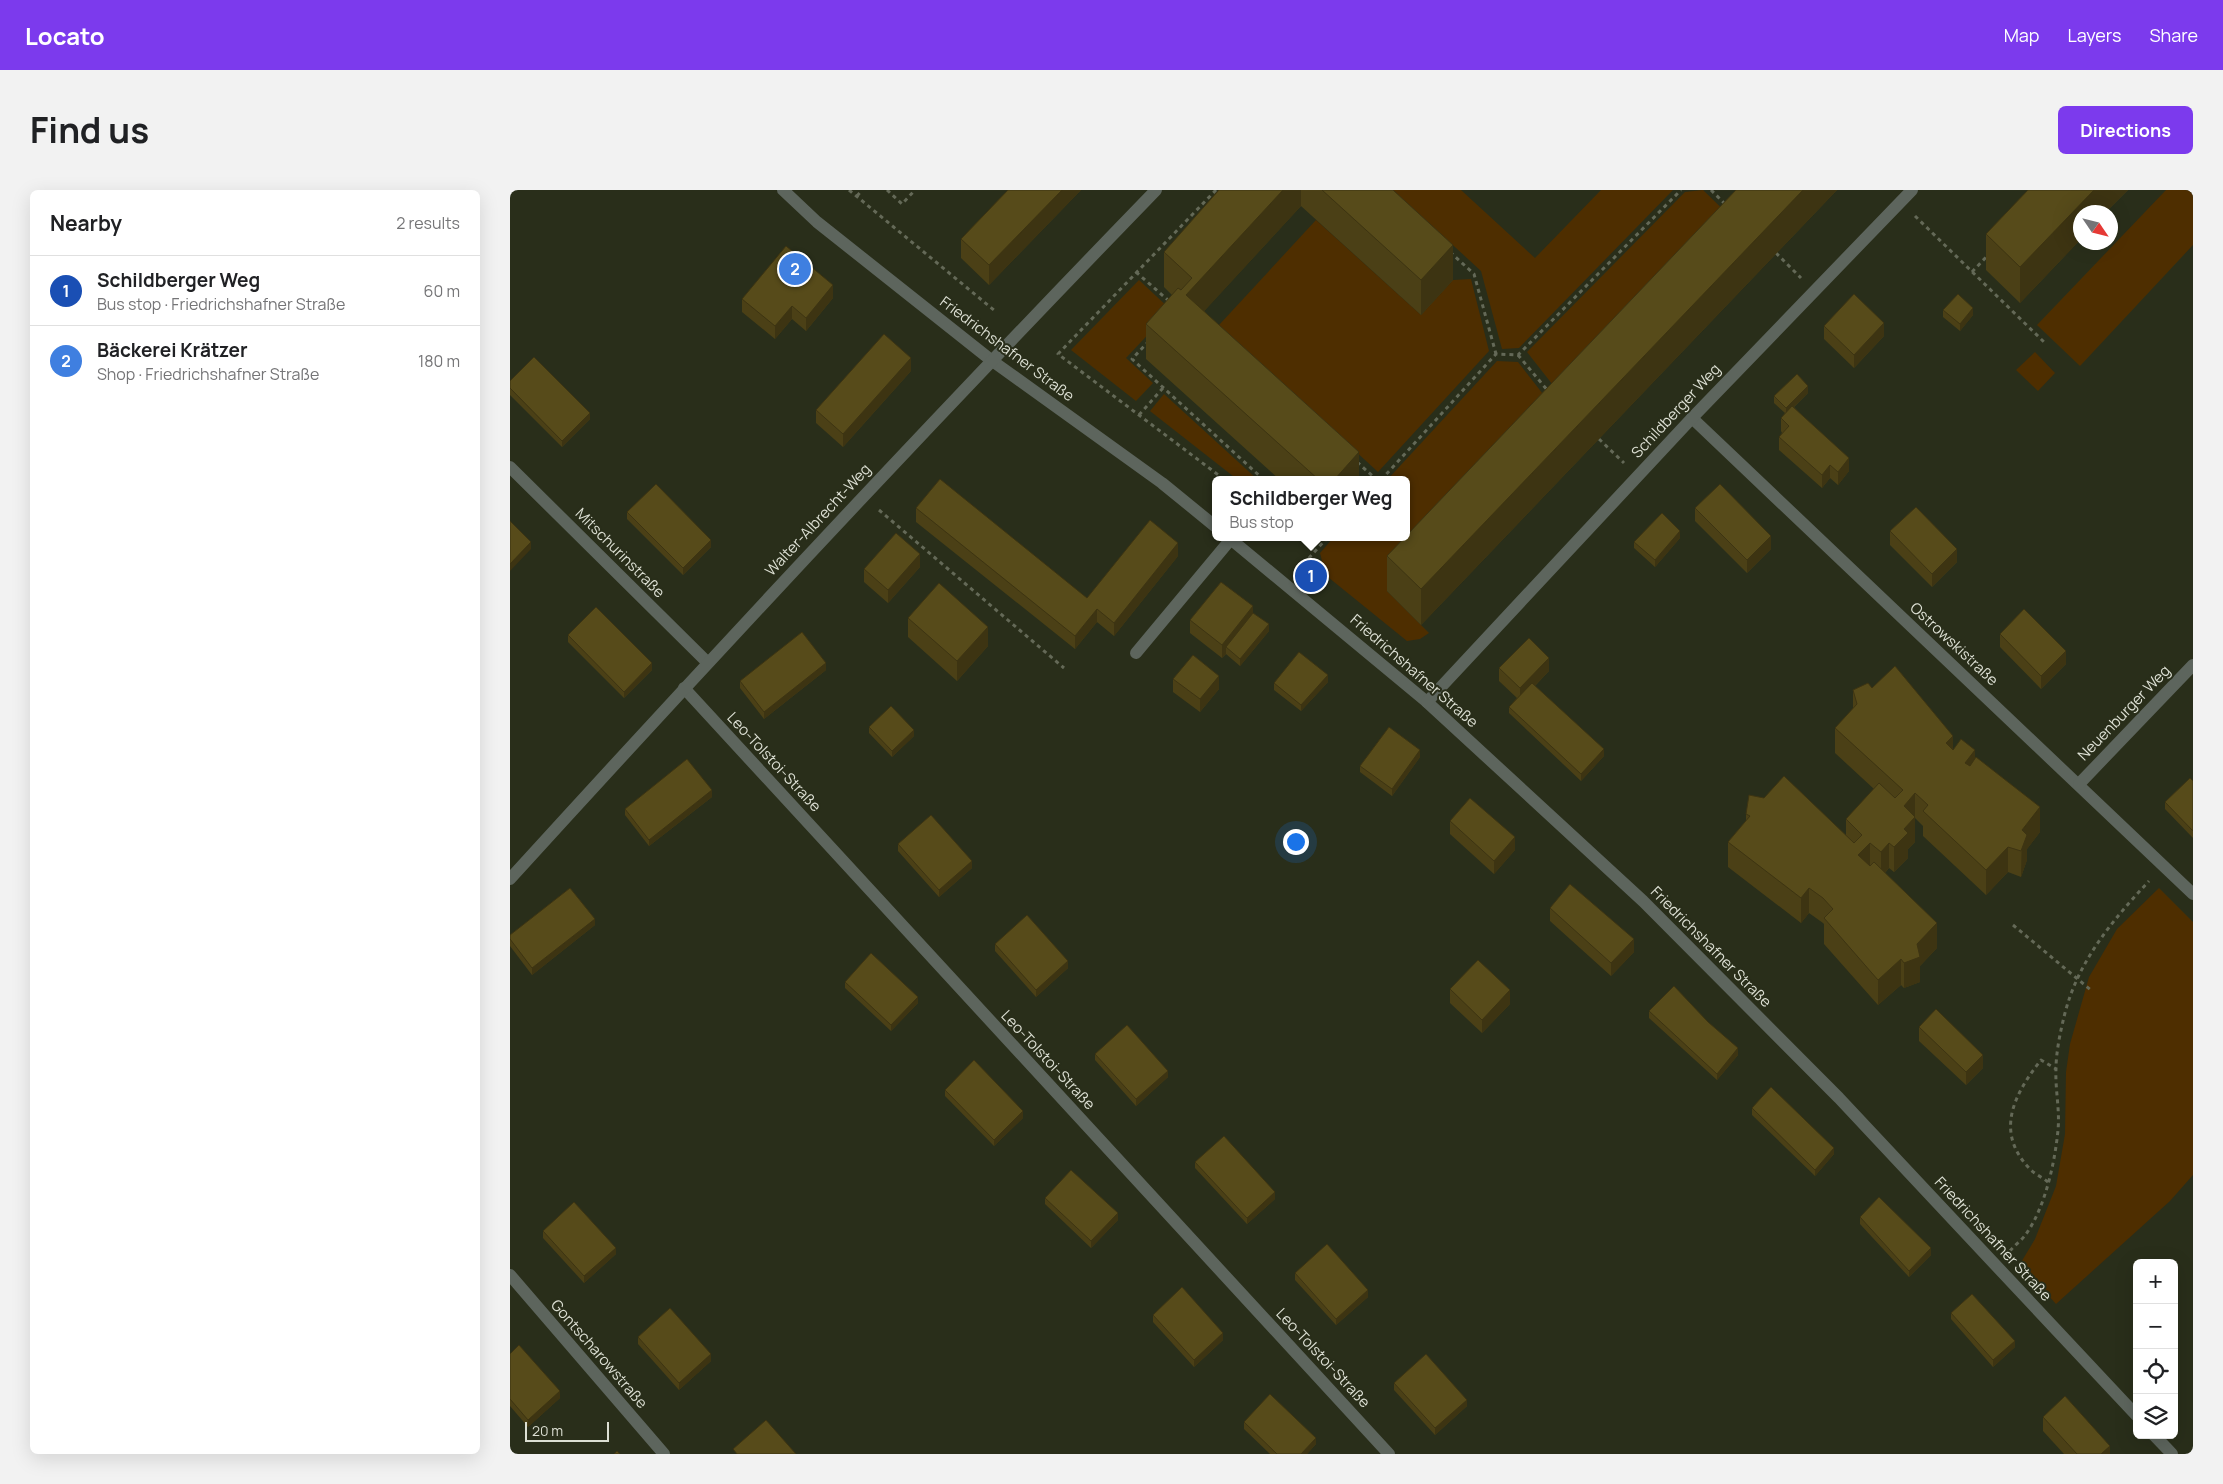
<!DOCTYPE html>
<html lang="en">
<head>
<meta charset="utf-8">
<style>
  body { margin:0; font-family:Manrope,sans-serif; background:#f2f2f2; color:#202124 }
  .controls { position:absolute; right:15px; bottom:15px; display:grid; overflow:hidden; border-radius:8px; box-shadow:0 5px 20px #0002 }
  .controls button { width:45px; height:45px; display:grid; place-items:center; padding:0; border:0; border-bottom:1px solid #e0e0e0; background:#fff; color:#202124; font:25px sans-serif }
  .compass { position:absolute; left:1563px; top:15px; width:45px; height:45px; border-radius:50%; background:#fff; box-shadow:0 5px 20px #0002; rotate:125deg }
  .scale { position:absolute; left:15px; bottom:12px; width:84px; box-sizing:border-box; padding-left:5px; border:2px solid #dcdfd3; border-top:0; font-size:14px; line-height:18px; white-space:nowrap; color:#dcdfd3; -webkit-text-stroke:4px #292e1a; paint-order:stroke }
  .you { position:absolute; left:785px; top:651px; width:18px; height:18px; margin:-12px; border:4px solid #fff; border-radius:50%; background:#1a73e8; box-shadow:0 0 0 8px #1a73e833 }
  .badge { display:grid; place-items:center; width:32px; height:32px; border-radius:50%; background:#7c3aed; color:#fff; font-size:16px; font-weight:700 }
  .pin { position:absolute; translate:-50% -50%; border:2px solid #fff; box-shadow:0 1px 5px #0006 }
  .popup { position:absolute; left:702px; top:286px; width:198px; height:65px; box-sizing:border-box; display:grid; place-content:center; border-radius:8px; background:#fff; filter:drop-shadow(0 1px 4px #0005); font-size:16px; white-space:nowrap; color:#757577 }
  .popup b { font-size:19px; color:#202124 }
  .popup::after { content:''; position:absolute; left:50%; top:100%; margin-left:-10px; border:10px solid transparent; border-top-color:#fff }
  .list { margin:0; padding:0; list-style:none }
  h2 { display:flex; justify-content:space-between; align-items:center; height:65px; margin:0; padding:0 20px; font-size:21px }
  h2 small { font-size:16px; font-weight:400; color:#757577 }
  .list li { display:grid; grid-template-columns:32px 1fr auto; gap:15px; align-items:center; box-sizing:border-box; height:70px; padding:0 20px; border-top:1px solid #e0e0e0 }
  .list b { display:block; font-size:19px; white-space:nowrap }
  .list p { margin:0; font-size:16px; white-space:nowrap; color:#757577 }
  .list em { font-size:16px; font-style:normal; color:#757577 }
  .icon { flex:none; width:28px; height:28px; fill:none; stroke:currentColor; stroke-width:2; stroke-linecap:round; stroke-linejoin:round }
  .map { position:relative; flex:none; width:1683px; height:1264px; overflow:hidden; border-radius:8px }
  header { display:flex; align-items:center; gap:30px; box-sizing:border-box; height:70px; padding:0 25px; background:#7c3aed; color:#fff }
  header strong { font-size:24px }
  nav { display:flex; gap:28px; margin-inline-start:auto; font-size:18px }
  .intro { display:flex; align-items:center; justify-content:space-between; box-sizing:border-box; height:120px; padding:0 30px }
  h1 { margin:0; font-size:35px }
  .button { padding:12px 22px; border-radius:8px; background:#7c3aed; color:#fff; font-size:18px; font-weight:700 }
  main { display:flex; gap:30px; padding:0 30px }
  aside { flex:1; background:#fff; border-radius:8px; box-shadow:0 5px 20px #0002 }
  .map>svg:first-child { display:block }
  .green { fill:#4e2e00 }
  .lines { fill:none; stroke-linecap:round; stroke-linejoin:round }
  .path { stroke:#646957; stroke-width:3; stroke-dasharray:4 4; stroke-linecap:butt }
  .lane { stroke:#5d655d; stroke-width:12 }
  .street { stroke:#5d655d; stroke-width:12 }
  .wall { fill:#4b4016 }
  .shaded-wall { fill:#3d3412 }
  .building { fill:#574b1a; stroke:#3d3412 }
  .labels { text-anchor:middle; stroke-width:4; stroke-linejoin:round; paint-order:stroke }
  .street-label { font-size:15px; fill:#dcdfd3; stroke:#292e1a }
</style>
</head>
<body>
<header>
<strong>Locato</strong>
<nav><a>Map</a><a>Layers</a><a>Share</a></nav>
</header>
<div class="intro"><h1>Find us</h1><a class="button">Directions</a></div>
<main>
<aside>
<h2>Nearby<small>2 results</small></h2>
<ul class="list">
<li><span class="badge" style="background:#1a4fb4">1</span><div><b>Schildberger Weg</b><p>Bus stop · Friedrichshafner Straße</p></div><em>60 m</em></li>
<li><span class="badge" style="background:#3f7fe0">2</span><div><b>Bäckerei Krätzer</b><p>Shop · Friedrichshafner Straße</p></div><em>180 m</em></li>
</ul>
</aside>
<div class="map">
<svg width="1683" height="1264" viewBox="0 0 1683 1264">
  <rect width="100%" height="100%" fill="#292e1a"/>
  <g class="green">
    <path d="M883,0H951L1025,68L1091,0H1163L1009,158L992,159L971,81Z"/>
    <path d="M1193,0L1228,34L1057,213L1017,162L1175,2Z"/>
    <path d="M1656,0H1683V55L1570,176L1527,135Z"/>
    <path d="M806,30L911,125L943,90L961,89L979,161L868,282L709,135Z"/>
    <path d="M629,90L661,120L616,168L643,193L626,211L561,160Z"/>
    <path d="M1525,162L1545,183L1528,201L1506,180Z"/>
    <path d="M987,171L1008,172L1047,222L877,401L919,443L910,449L897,451L808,379L812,371L810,363L824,347H896V290H877Z"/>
    <path d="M654,204L748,290H728L640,221Z"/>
    <path d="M1649,698L1683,732V985L1660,1011L1546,1114L1510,1074L1525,1049L1546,996L1555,944L1556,882L1560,854L1579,787L1607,739Z"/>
  </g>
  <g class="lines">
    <g class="path">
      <path d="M339,0L485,121"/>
      <path d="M377,0L392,14L405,0"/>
      <path d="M706,0L548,164L715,290"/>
      <path d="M1201,0L1216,15"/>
      <path d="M347,6L352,0"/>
      <path d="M1405,26L1535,153"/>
      <path d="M940,62L964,84L986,164"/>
      <path d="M1266,63L1291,88"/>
      <path d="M626,82L659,111"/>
      <path d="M1462,82L1479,64"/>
      <path d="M639,151L622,169L754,290"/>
      <path d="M1008,165L1038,201"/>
      <path d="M629,225L653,198"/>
      <path d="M1089,249L1114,273"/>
      <path d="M847,272L867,290"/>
      <path d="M871,290L986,164L1008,165L1171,0"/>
      <path d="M369,320L554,478"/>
      <path d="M788,347L805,361"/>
      <path d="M788,380L818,347"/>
      <path d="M1503,735L1582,801"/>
      <path d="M1538,992C1532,987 1524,984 1519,978C1484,941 1505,903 1531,870L1546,879"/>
      <path d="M1500,1061C1505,1055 1512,1050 1516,1044C1535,1018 1545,972 1548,940C1550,920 1545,899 1546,879C1546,863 1550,843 1554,827C1567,772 1602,731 1639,691"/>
    </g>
    <path class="lane" d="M626,463L721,349"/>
    <g class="street">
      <path d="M273,0L307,32L481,170L652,293L706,337"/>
      <path d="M1182,228L1683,704"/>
      <path d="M0,277L197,472"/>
      <path d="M718,347L917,512L1133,711L1329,908L1627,1226"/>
      <path d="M174,498L879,1264"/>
      <path d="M917,512L1182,228L1402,0"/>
      <path d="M1569,594L1683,475"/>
      <path d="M0,689C212,456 427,226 646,0"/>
      <path d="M0,1085L154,1264"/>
      <path d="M1644,1245L1662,1264"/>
    </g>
  </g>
  <g class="wall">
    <path d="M498,0H571L479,95L451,68V49Z"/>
    <path d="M709,0H883L943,90L911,125L791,16L694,121L849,290H770L636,169V134L662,105L654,97V62Z"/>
    <path d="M1226,0H1327L911,435L877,401V366Z"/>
    <path d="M1518,0H1618L1596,22H1570V50L1510,113L1476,80V44Z"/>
    <path d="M323,108L296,141L282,129L265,149L232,122V109Z"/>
    <path d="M1433,120L1463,125L1450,141L1433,127Z"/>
    <path d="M1314,136L1374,146L1344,178L1314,149Z"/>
    <path d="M401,181L333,257L306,233V220Z"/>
    <path d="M0,191L80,229L52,257L0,205Z"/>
    <path d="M1298,203L1284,217L1339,281L1328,295L1320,288L1312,298L1269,260V247L1272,243L1271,241V228L1275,223L1264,213V206Z"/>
    <path d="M406,318L577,408L668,366L604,446L587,432L565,459L406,332Z"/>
    <path d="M1185,318L1261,359L1237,383L1185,331Z"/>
    <path d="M117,322L201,357L173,385L117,329Z"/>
    <path d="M1380,341L1447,372L1422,397L1380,355Z"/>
    <path d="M1170,348L1145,377L1124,358V352Z"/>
    <path d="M410,377L378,413L354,392V379Z"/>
    <path d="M743,423L759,441L730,476L716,464L712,468L680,443V430Z"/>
    <path d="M398,428L478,456L447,491L398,447Z"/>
    <path d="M1490,444L1556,474L1531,499L1490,457Z"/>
    <path d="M58,445L142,480L114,508L58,452Z"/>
    <path d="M989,478L1039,481L1025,496L1094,566L1071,591L999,523V517L1007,508L989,491Z"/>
    <path d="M316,480L254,529L230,498V491Z"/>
    <path d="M663,489L709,499L690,522L663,502Z"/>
    <path d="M818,492L791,521L764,500V493Z"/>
    <path d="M1362,498L1443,560L1465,569L1530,642L1517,659V670L1511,687L1498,682L1476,705L1413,646V636L1405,628V652L1398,659V668L1384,682L1379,678L1375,683L1427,758L1410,776V792L1394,798L1391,795L1368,815L1314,754V734L1313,733L1299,723L1291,733L1218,677V652L1236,631V624L1336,646V629L1364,599L1325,563V538L1343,519V500Z"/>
    <path d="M359,537L404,546L382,567L359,543Z"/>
    <path d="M910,567L882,606L850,582V576Z"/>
    <path d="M1683,591V648L1655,619V612Z"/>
    <path d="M202,607L139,656L115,625V619Z"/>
    <path d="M940,631L1005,660L984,684L940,644Z"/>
    <path d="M388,654L462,678L429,707L388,661Z"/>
    <path d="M1040,718L1124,762L1101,786L1040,731Z"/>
    <path d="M85,735L22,785L0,756V745Z"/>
    <path d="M485,754L558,778L526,807L485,761Z"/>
    <path d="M335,792L408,813L381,841L335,798Z"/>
    <path d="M940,799L1000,814L972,843L940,813Z"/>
    <path d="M1139,821L1228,865L1207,890L1139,828Z"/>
    <path d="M1409,837L1473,878L1456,895L1409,851Z"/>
    <path d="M585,864L658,887L626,916L585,870Z"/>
    <path d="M435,900L513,928L484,956L435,906Z"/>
    <path d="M1242,918L1324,964L1305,986L1242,925Z"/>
    <path d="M685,972L765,1009L737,1034L685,978Z"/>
    <path d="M535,1008L608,1030L581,1058L535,1014Z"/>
    <path d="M1350,1027L1421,1065L1399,1087L1350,1034Z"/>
    <path d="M33,1041L106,1064L74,1093L33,1048Z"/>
    <path d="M785,1083L858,1107L826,1135L785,1090Z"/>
    <path d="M1441,1123L1505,1157L1483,1177L1441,1129Z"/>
    <path d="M643,1125L713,1150L684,1177L643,1132Z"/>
    <path d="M128,1147L201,1171L169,1200L128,1154Z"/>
    <path d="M0,1164L50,1208L18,1237L0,1216Z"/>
    <path d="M884,1193L957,1216L925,1245L884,1200Z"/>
    <path d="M1533,1227L1600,1264H1554L1533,1241Z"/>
    <path d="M734,1232L806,1254L797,1264H760L734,1239Z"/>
  </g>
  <g class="shaded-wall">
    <path d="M552,0H571L479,95V75Z"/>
    <path d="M773,0H791V16L676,141V105Z"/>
    <path d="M1293,0H1327L911,435V399Z"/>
    <path d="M1584,0H1618L1596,22H1570V50L1510,113V77Z"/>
    <path d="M943,55V90L911,125V90Z"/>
    <path d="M323,95V108L296,141V128Z"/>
    <path d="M282,116V129L265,149V136Z"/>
    <path d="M1463,118V125L1450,141V134Z"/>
    <path d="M1374,133V146L1344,178V165Z"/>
    <path d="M401,168V181L333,257V244Z"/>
    <path d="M1298,196V203L1276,224V218Z"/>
    <path d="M80,223V229L52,257V251Z"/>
    <path d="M849,262V290H824Z"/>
    <path d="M1339,268V281L1328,295V282Z"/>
    <path d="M1320,275V288L1312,298V285Z"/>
    <path d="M1170,341V348L1145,377V370Z"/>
    <path d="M1261,346V359L1237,383V370Z"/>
    <path d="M201,350V357L173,385V378Z"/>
    <path d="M21,352V359L0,381V374Z"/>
    <path d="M668,353V366L604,446V433Z"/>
    <path d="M1447,359V372L1422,397V384Z"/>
    <path d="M410,364V377L378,413V400Z"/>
    <path d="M743,416V429L716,457V464L712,468V455Z"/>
    <path d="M587,419V432L565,459V446Z"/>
    <path d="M759,434V441L730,476V469Z"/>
    <path d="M478,437V456L447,491V471Z"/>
    <path d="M1556,461V474L1531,499V486Z"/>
    <path d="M1039,468V481L1010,511V498Z"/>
    <path d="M142,473V480L114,508V502Z"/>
    <path d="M316,473V480L254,529V522Z"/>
    <path d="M818,485V492L791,521V515Z"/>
    <path d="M709,486V499L690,522V509Z"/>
    <path d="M404,540V546L382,567V561Z"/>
    <path d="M1443,546V572L1436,553Z"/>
    <path d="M1094,559V566L1071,591V584Z"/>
    <path d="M910,560V567L882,606V599Z"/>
    <path d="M1465,560V585L1455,573Z"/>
    <path d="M202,600V607L139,656V650Z"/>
    <path d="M1405,603V652L1398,659V668L1384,682V657L1394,616Z"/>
    <path d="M1530,617V642L1517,659V670L1511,687L1512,640Z"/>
    <path d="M1005,647V660L984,684V671Z"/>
    <path d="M1360,653V678L1348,665Z"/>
    <path d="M1379,653V678L1371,687V662Z"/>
    <path d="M1498,657V682L1476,705V680Z"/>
    <path d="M462,671V678L429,707V700Z"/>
    <path d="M1299,698V723L1291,733V708Z"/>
    <path d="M85,729V735L22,785V778Z"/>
    <path d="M1427,733V758L1410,776V792L1394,798V773L1407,754Z"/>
    <path d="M1124,749V762L1101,786V773Z"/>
    <path d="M1391,769V795L1368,815V790Z"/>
    <path d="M558,771V778L526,807V800Z"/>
    <path d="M1000,800V814L972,843V830Z"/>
    <path d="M408,807V813L381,841V835Z"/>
    <path d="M1228,858V865L1207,890V884Z"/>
    <path d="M1473,865V878L1456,895V882Z"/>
    <path d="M658,881V887L626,916V909Z"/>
    <path d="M513,921V928L484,956V950Z"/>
    <path d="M1324,958V964L1305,986V980Z"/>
    <path d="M765,1002V1009L737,1034V1028Z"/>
    <path d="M608,1023V1030L581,1058V1051Z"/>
    <path d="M106,1058V1064L74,1093V1086Z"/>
    <path d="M1421,1058V1065L1399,1087V1081Z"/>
    <path d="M858,1100V1107L826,1135V1129Z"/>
    <path d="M713,1143V1150L684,1177V1170Z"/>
    <path d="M1505,1151V1157L1483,1177V1170Z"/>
    <path d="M201,1164V1171L169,1200V1193Z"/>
    <path d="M50,1201V1208L18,1237V1230Z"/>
    <path d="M957,1210V1216L925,1245V1238Z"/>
    <path d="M806,1248V1254L797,1264H791Z"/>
    <path d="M1600,1256V1264H1591Z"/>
  </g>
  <g class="building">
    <path d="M498,0H552L479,75L451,49Z"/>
    <path d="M709,0H773L676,105L849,262L824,290H809L636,134L668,98L671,100L682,88L654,62Z"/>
    <path d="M812,0H883L943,55L911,90Z"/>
    <path d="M1226,0H1293L911,399L877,366L895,347H896V346Z"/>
    <path d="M1518,0H1584L1510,77L1476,44Z"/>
    <path d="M276,56L323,95L296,128L282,116L265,136L232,109Z"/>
    <path d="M1344,104L1374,133L1344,165L1314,136Z"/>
    <path d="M1448,104L1463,118L1450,134L1433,120Z"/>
    <path d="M374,144L401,168L333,244L306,220Z"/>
    <path d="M24,167L80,223L52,251L0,198V191Z"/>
    <path d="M1287,184L1298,196L1276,218L1264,206Z"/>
    <path d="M1282,216L1339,268L1328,282L1320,275L1312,285L1269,247L1279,236L1271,228Z"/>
    <path d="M430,289L577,408L640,330L668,353L604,433L587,419L565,446L406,318Z"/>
    <path d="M146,294L201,350L173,378L117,322Z"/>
    <path d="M1210,294L1261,346L1237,370L1185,318Z"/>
    <path d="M1406,317L1447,359L1422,384L1380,341Z"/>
    <path d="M1152,323L1170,341L1145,370L1124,352Z"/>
    <path d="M0,331L21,352L0,374Z"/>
    <path d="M386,343L410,364L378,400L354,379Z"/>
    <path d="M711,392L743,416L712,455L680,430Z"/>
    <path d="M429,393L478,437L447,471L398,428Z"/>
    <path d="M86,417L142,473L114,502L58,445Z"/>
    <path d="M1514,419L1556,461L1531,486L1490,444Z"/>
    <path d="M743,423L759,434L730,469L716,457Z"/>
    <path d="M292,442L316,473L254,522L230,491Z"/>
    <path d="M1019,448L1039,468L1010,498L989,478Z"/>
    <path d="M789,462L818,485L791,515L764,493Z"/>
    <path d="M683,465L709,486L690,509L663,489Z"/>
    <path d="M1385,476L1443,546L1436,553L1443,560L1451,549L1465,560L1455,573L1460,576L1466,567L1530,617L1512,640L1517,645L1511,661L1498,657L1476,680L1413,621L1418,615L1405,603L1394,616L1405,627L1394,639L1398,643L1384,657L1379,653L1371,662L1360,653L1348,665L1360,676L1364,672L1427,733L1407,754L1410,767L1394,773L1391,769L1368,790L1314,728L1323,719L1313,708L1299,698L1291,708L1218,652L1240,626L1236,624L1239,605L1254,608L1274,586L1344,653L1352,645L1336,629L1369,593L1385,608L1393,600L1325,538L1347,514L1343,500L1358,493L1362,498Z"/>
    <path d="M1022,493L1094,559L1071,584L999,517Z"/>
    <path d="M381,516L404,540L382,561L359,537Z"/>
    <path d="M879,537L910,560L882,599L850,576Z"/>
    <path d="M177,569L202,600L139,650L115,619Z"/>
    <path d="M1680,588L1683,591V641L1655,612Z"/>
    <path d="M960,608L1005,647L984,671L940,631Z"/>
    <path d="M421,625L462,671L429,700L388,654Z"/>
    <path d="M1060,694L1124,749L1101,773L1040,718Z"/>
    <path d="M60,698L85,729L22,778L0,749V745Z"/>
    <path d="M517,725L558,771L526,800L485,754Z"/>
    <path d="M361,763L408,807L381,835L335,792Z"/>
    <path d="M968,770L1000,800L972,830L940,799Z"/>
    <path d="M1164,796L1198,832L1228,858L1207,884L1139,821Z"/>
    <path d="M1426,819L1473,865L1456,882L1409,837Z"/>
    <path d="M617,835L658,881L626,909L585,864Z"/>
    <path d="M464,870L513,921L484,950L435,900Z"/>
    <path d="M1261,897L1324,958L1305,980L1242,918Z"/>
    <path d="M714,946L765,1002L737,1028L685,972Z"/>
    <path d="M561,980L608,1023L581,1051L535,1008Z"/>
    <path d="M1369,1007L1421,1058L1399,1081L1350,1027Z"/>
    <path d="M64,1012L106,1058L74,1086L33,1041Z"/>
    <path d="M817,1054L858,1100L826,1129L785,1083Z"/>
    <path d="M672,1097L713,1143L684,1170L643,1125Z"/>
    <path d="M1462,1104L1505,1151L1483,1170L1441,1123Z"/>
    <path d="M160,1118L201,1164L169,1193L128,1147Z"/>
    <path d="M9,1155L50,1201L18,1230L0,1209V1164Z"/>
    <path d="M916,1164L957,1210L925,1238L884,1193Z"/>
    <path d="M760,1204L806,1248L791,1264H767L734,1232Z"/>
    <path d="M1555,1206L1600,1256L1591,1264H1567L1533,1227Z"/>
    <path d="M256,1230L286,1264H227L223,1259Z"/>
    <path d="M107,1261L110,1264H104Z"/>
  </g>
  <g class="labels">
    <g class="street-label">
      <text transform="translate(497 159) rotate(37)" y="5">Friedrichshafner Straße</text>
      <text transform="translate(1166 221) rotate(-47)" y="5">Schildberger Weg</text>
      <text transform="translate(308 330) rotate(-47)" y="5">Walter-Albrecht-Weg</text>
      <text transform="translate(110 363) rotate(45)" y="5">Mitschurinstraße</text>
      <text transform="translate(1444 454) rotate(43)" y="5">Ostrowskistraße</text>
      <text transform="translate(904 481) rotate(41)" y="5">Friedrichshafner Straße</text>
      <text transform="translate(1614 523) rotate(-46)" y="5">Neuenburger Weg</text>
      <text transform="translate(264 572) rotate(47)" y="5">Leo-Tolstoi-Straße</text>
      <text transform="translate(1201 757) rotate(45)" y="5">Friedrichshafner Straße</text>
      <text transform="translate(538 870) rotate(47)" y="5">Leo-Tolstoi-Straße</text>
      <text transform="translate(1483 1049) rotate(47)" y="5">Friedrichshafner Straße</text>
      <text transform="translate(89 1164) rotate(49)" y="5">Gontscharowstraße</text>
      <text transform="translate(813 1168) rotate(47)" y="5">Leo-Tolstoi-Straße</text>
    </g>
  </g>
</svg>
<div class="controls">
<button>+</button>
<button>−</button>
<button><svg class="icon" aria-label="locate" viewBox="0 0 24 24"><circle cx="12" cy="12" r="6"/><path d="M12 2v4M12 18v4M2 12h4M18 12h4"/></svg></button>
<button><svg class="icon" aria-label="layers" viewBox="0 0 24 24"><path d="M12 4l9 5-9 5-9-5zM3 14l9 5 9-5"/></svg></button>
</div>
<svg class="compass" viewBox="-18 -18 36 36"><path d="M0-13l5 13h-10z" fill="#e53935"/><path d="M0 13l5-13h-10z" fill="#757577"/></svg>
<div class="scale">20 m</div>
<div class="you"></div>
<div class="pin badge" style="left:801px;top:386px;background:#1a4fb4">1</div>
<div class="popup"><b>Schildberger Weg</b>Bus stop</div>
<div class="pin badge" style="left:285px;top:79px;background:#3f7fe0">2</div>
</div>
</main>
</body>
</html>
